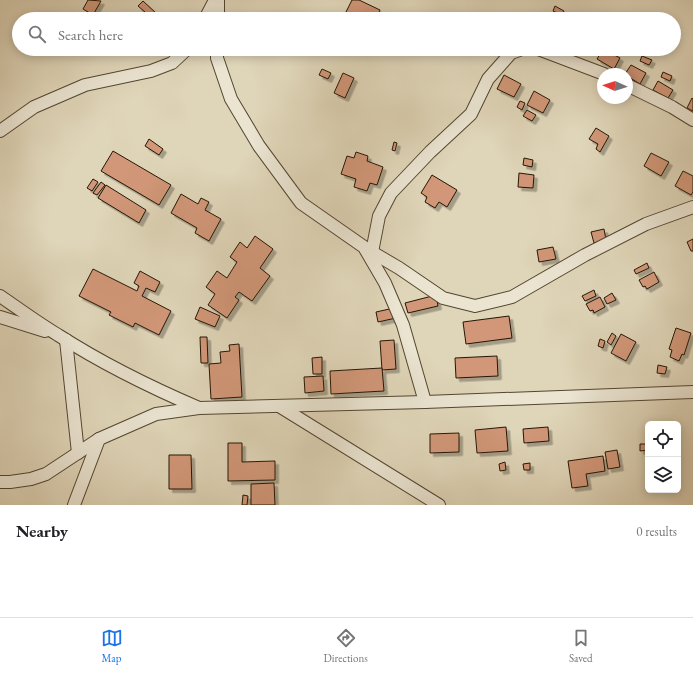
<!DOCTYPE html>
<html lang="en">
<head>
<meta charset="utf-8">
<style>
  body { margin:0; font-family:"EB Garamond",serif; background:#f2f2f2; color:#202124 }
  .controls { position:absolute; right:12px; bottom:12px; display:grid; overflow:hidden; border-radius:6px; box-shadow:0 2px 10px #0003 }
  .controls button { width:36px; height:36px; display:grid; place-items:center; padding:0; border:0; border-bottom:1px solid #e0e0e0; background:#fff; color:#202124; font:20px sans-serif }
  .compass { position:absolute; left:597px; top:68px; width:36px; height:36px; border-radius:50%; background:#fff; box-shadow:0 2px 10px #0003; rotate:273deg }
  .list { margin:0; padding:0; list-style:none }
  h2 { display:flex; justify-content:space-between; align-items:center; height:52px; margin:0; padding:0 16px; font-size:17px }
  h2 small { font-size:13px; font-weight:400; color:#757577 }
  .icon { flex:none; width:22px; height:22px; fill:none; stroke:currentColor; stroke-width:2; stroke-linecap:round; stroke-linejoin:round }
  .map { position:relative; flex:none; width:693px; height:505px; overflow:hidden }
  .search { position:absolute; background:#fff; box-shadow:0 2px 10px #0003; left:12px; right:12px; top:12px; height:44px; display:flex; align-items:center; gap:10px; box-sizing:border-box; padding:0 14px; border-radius:22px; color:#757577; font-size:15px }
  .sheet { height:112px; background:#fff }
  nav { display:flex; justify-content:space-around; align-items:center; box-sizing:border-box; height:56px; border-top:1px solid #e0e0e0; background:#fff; font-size:11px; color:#757577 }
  nav a { display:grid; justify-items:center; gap:2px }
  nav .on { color:#1a73e8 }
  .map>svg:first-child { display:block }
  .building { fill:#d19778; stroke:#241604; filter:url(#shadow) }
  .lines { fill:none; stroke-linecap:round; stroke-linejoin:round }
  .minor-casing { stroke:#534631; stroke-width:14 }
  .minor { stroke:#eae4d1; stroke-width:12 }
</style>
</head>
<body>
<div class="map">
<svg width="693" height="505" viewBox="0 0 693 505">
  <defs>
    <filter id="shadow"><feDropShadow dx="3.5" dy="3.5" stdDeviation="0" flood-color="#0004"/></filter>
  </defs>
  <rect width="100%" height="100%" fill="#dfd5b8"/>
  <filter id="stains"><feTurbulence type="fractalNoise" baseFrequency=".005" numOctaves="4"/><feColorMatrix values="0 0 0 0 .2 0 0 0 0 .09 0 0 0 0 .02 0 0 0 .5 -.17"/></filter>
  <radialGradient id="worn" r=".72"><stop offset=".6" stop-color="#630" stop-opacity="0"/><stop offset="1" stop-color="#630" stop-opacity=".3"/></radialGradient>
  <g class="building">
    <path d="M88,0L101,1L93,15L83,9Z"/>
    <path d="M352,0H359L380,10L376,19H360L346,12Z"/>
    <path d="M143,1L157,14L153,19L138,6Z"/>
    <path d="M555,6L564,11L562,15L553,11Z"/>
    <path d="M603,49L620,58L614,69L597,59Z"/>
    <path d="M642,56L652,60L649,65L640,61Z"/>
    <path d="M631,65L646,73L640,84L627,76V74H625Z"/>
    <path d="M322,69L331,73L328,79L319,75Z"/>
    <path d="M663,72L672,76L670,81L661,77Z"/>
    <path d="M343,73L354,78L345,98L334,93Z"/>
    <path d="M504,75L521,84L514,97L497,89Z"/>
    <path d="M658,81L673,90L668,98L653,90Z"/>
    <path d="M534,91L550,100L543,113L527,105Z"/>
    <path d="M692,98L693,99V111L687,108Z"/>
    <path d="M520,101L525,103L522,110L517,107Z"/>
    <path d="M527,110L536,115L532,121L523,116Z"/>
    <path d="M596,128L609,136L600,152L596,149L598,144L589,139Z"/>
    <path d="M149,139L163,149L159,155L145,146Z"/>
    <path d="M394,142L397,143L395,151L392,150Z"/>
    <path d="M113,151L171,185L159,205L101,171Z"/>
    <path d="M356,152L368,156L367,161L383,167L377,185L370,183L367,191L354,187L356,179L341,174L347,156L354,158Z"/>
    <path d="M651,153L669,162L661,176L644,166Z"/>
    <path d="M524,158L533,160L532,167L523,165Z"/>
    <path d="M683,171L693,176V192L691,195L675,186Z"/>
    <path d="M519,173L534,175L533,188L518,187Z"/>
    <path d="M432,175L457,190L447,207L439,202L435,208L425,202L427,197L421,193Z"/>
    <path d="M93,179L98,182L92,191L87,188Z"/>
    <path d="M101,182L105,185L97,195L93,193Z"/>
    <path d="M106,185L146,210L139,223L98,198Z"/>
    <path d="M181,194L198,204L201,198L209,202L205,210L221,219L209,241L195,233L197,228L171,213Z"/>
    <path d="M604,229L606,240L594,243L591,232Z"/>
    <path d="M255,236L273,249L260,268L270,276L252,301L239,292L235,297L239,300L227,318L208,305L215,294L206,287L217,271L227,278L237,262L230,257L240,242L247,248Z"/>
    <path d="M693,239V251H691L687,242Z"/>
    <path d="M553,247L556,259L539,262L537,250Z"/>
    <path d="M647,263L649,268L636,274L634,270Z"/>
    <path d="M93,269L137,291L139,286L134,283L140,271L160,282L155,292L146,288L142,296L171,311L159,335L135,323L133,327L109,315L111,312L79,296Z"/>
    <path d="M654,272L659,282L647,289L645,286L643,287L639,280Z"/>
    <path d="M594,290L596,296L585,301L582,296Z"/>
    <path d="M612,293L616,300L607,304L604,298Z"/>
    <path d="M436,295L438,306L408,313L405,303Z"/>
    <path d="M600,297L605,307L594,313L593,310L590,311L586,304Z"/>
    <path d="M200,307L220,316L215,327L195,319Z"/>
    <path d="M394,308L396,318L378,322L376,312Z"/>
    <path d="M509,316L512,338L466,344L463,322Z"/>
    <path d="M676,328L691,333L684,355L682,354L679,361L670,357L672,350L669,349Z"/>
    <path d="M612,333L616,336L611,345L607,342Z"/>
    <path d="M621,334L636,342L626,361L611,353Z"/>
    <path d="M200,337H207L208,363H201Z"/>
    <path d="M600,339L605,341L603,348L598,346Z"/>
    <path d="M394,340L396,369L382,370L380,341Z"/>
    <path d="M239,344L242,397L211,399L209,364L221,363L220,352L230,351L229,345Z"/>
    <path d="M497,356L498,376L456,378L455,358Z"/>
    <path d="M322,357V374H313L312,358Z"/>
    <path d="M658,365L667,367L665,374L657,373Z"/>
    <path d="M382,368L384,391L331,394L330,371Z"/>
    <path d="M323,376L324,391L305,393L304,377Z"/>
    <path d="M506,427L508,451L477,453L475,430Z"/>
    <path d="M548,427L549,441L524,443L523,429Z"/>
    <path d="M459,433V452L430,453V434Z"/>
    <path d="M228,443H242V462L275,461V480L228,481Z"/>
    <path d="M640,444H648V450L640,451Z"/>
    <path d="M617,450L620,467L608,469L605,452Z"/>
    <path d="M169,455H191L192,489H169Z"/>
    <path d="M603,456L605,471L586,474L588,486L572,488L568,461Z"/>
    <path d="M505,462L506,470L500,471L499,464Z"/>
    <path d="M530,463V470H524L523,464Z"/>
    <path d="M274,483L275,505H251V484Z"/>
    <path d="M243,495L248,496L247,505H242Z"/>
  </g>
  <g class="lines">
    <g class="minor-casing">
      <g id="minor">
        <path d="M205,19L215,0"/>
        <path d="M218,19V0"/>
        <path d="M217,49V58L231,99L259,146L301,203L364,247L385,283L403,325L425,402"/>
        <path d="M532,49H538L604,74"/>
        <path d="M627,85L672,107L693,120"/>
        <path d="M0,131L34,107L85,85L151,71L172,63L187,49"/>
        <path d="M365,248L399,268L443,298L475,306L512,297L585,255L646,224L693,207"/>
        <path d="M372,252L379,216L391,193L430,152L471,114L488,79L511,53L522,49"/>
        <path d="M0,296C19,309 38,323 58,335C103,364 150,387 199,408"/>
        <path d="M0,317L45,331"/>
        <path d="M66,340L78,453"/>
        <path d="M279,406L439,505"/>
        <path d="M0,482H10L31,479L46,474L99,439"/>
        <path d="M74,505L99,439L156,414L199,408L425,402L693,392"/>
      </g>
    </g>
    <use href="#minor" class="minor"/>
  </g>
  <rect width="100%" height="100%" filter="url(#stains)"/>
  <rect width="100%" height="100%" fill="url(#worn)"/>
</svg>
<div class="controls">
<button><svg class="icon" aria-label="locate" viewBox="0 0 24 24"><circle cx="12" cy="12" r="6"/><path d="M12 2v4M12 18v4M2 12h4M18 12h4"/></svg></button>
<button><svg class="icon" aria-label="layers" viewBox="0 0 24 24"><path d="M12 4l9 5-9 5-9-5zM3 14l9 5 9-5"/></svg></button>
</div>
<svg class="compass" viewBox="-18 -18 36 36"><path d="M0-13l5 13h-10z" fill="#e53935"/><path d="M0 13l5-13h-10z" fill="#757577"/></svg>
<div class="search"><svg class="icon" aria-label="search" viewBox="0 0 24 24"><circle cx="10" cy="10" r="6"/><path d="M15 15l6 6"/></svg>Search here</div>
</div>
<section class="sheet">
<h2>Nearby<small>0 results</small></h2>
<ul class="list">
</ul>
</section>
<nav>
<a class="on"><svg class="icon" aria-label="map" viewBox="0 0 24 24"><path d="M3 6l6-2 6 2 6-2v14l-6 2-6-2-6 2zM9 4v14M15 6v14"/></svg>Map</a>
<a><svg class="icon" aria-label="directions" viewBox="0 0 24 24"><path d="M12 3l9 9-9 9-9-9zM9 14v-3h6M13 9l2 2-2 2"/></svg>Directions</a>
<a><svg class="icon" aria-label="saved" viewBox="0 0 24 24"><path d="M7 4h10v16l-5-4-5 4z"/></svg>Saved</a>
</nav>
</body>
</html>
